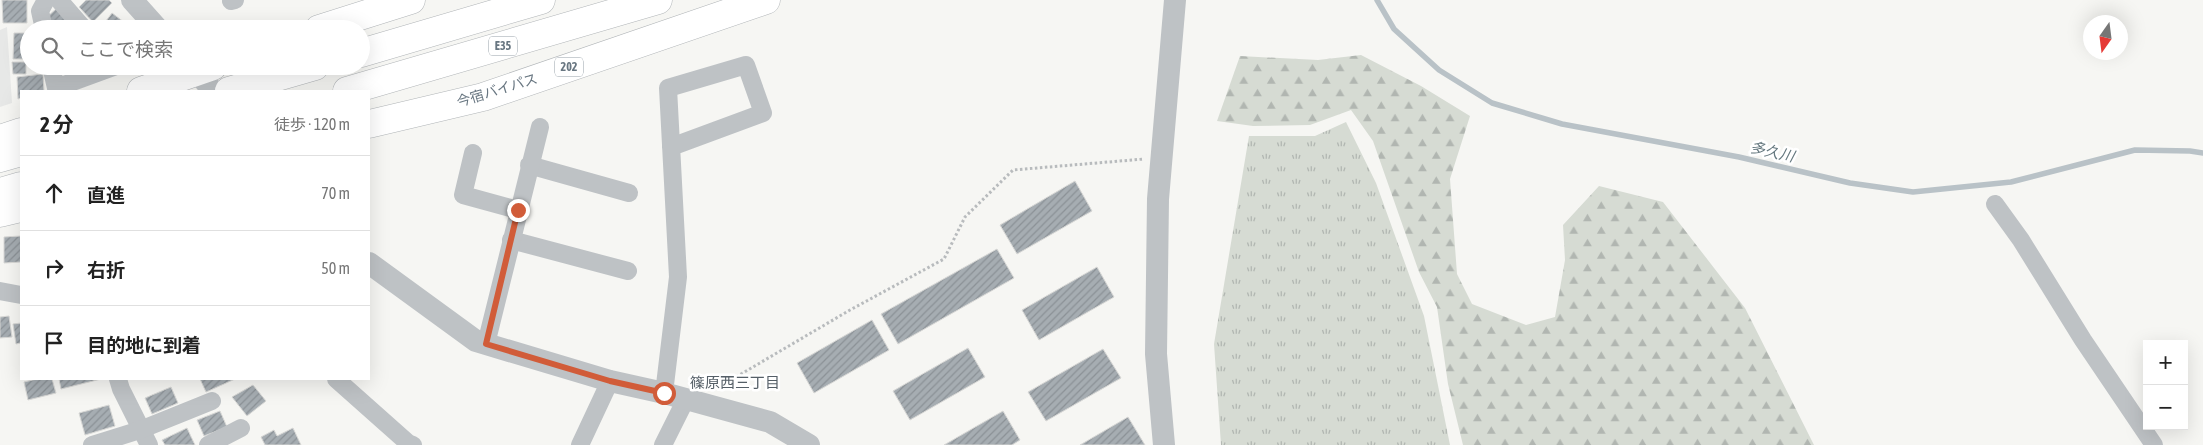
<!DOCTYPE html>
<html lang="ja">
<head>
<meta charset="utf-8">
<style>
  body { margin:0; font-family:"Asap Condensed","Noto Sans JP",sans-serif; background:#f6f6f6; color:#222 }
  .controls { position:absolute; right:15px; bottom:15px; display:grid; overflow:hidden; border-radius:0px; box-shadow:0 5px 20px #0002 }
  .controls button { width:45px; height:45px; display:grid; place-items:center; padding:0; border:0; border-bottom:1px solid #e0e0e0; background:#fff; color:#222; font:25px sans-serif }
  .compass { position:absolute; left:2083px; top:15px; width:45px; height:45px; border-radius:50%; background:#fff; box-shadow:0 5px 20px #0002; rotate:194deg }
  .stop { position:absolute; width:15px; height:15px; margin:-11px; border:4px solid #d15c39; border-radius:50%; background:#fff }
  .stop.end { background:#d15c39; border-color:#fff; box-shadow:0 1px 5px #0008 }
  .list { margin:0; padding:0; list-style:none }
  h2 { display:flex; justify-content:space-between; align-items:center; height:65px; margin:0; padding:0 20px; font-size:21px }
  h2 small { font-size:16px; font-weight:400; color:#767676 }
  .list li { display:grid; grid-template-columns:32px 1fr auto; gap:15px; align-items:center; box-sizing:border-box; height:75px; padding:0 20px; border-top:1px solid #e0e0e0 }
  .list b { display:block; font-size:19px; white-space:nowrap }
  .list em { font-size:16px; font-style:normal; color:#767676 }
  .icon { flex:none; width:28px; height:28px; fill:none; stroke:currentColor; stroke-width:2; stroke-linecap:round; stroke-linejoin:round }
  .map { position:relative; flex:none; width:2203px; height:445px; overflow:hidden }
  .search { position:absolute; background:#fff; box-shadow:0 5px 20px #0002; left:20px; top:20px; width:350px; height:55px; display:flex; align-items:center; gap:12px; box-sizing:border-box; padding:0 18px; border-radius:28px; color:#767676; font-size:19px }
  .panel { position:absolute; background:#fff; box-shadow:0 5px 20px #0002; left:20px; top:90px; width:350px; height:290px; border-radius:0px }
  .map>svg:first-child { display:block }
  .built { fill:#e7e8e7 }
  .grass { fill:url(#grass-tufts) }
  .forest { fill:url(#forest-firs) }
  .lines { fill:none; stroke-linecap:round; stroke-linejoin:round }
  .stream { stroke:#b9c2c7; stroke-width:5.5 }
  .building { fill:url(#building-hatch); stroke:#d8d8d6 }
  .trunk-casing { stroke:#b1b5b8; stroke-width:29 }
  .motorway-casing { stroke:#b1b5b8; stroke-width:29 }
  .path { stroke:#b8bbbd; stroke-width:3; stroke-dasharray:2.5 2.5; stroke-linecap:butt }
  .minor { stroke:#bec2c5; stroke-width:18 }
  .tertiary { stroke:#bec2c5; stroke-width:22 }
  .trunk { stroke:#fff; stroke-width:28 }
  .motorway { stroke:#fff; stroke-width:28 }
  .route { stroke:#d15c39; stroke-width:6 }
  .labels { text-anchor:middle; stroke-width:5; stroke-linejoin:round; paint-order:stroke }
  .shield { fill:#fff; stroke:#959fa7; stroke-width:1 }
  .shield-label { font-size:12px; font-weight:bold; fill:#687681 }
  .street-label { font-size:14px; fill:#687681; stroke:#fff }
  .water-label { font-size:15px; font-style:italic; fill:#64777e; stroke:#fff }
  .neighbourhood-label { font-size:15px; fill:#555f67; stroke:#fff }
</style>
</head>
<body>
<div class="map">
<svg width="2203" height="445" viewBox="0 0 2203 445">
  <defs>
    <pattern id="grass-tufts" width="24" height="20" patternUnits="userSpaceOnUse" patternTransform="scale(1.25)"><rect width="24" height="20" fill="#d6dbd3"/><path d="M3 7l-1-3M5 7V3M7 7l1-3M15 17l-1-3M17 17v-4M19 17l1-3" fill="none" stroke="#b1b6b1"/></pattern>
    <pattern id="forest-firs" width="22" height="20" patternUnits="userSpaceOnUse" patternTransform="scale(1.25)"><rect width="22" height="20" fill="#d6dbd3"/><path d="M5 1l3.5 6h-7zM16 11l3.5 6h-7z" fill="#b1b6b1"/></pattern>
    <pattern id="building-hatch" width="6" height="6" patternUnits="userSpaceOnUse" patternTransform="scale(1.25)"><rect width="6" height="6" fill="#a6adb2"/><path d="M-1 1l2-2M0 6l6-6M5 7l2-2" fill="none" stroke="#8b9196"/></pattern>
  </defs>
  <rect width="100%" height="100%" fill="#f6f6f3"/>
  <path class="built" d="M7,27L12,103L0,107V30Z"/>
  <path class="grass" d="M1346,122L1376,183L1424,316L1450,445H1221L1214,344L1249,136H1315Z"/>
  <path class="forest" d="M1361,55L1421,86L1470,116L1450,179L1457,274L1472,304L1526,325L1555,317L1565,260L1563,225L1599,186L1663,202L1745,308L1814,445H1463L1448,384L1437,307L1419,272L1373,141L1351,110L1310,125L1253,126L1217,121L1240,56L1318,60Z"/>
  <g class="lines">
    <path class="stream" d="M1377,0L1394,29L1439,70L1492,103L1562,124L1739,157L1850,183L1913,192L2011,182L2135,150L2190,151L2203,153"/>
  </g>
  <g class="building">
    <path d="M2,0H27V23H3Z"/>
    <path d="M86,0H109L112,3L93,22L79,7Z"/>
    <path d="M57,8L76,29H49L52,25L46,18Z"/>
    <path d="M112,13L129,26L127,29H100Z"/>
    <path d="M14,33H29V59H13Z"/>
    <path d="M12,62H26V74H13Z"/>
    <path d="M64,66H80L65,71Z"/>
    <path d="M43,74L44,91H21V98L18,99L17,77Z"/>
    <path d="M1075,181L1092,211L1017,254L1000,225Z"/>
    <path d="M21,236V262L4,263V237Z"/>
    <path d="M997,249L1014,278L898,344L881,314Z"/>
    <path d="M1097,267L1114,297L1039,340L1022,310Z"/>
    <path d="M9,316L12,337L0,338V317Z"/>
    <path d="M872,320L889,350L814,393L797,363Z"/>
    <path d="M21,323V343L16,344L13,324Z"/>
    <path d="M968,348L985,377L910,420L893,391Z"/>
    <path d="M1103,349L1121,378L1046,421L1028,392Z"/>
    <path d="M37,379H52L56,393L28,400L24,382Z"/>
    <path d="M59,379H101L61,389Z"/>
    <path d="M200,379H235L206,392Z"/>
    <path d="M253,385L266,401L247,416L232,397Z"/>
    <path d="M171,387L178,403L152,414L145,398Z"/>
    <path d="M109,405L115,426L85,435L79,413Z"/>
    <path d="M220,411L227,427L204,436L197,420Z"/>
    <path d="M1003,411L1020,440L1012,445H944Z"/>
    <path d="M1128,417L1145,445H1080Z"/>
    <path d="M187,428L195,445H165L162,440Z"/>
    <path d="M293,428L301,445H265L261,437L274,430L277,436Z"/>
  </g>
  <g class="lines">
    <g class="trunk-casing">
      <g id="trunk">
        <path d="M319,29L411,0"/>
        <path d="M141,91L213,66"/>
        <path d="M369,124L483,97L766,0"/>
        <path d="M0,139L21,132"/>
        <path d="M0,213L21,208"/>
      </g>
    </g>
    <g class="motorway-casing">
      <g id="motorway">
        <path d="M361,53L541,0"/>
        <path d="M229,91L315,66"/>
        <path d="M347,91L658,0"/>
        <path d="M0,158L21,152"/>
        <path d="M0,192L21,186"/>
      </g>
    </g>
    <path class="path" d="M719,387L850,310L944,259L965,217L1013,170L1144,159"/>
    <g class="minor">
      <path d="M59,0L84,29"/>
      <path d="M231,1L235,0"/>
      <path d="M44,29L40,11L46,0"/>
      <path d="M51,66L56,88L116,66"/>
      <path d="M473,153L463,195L518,210"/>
      <path d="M529,165L629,193"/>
      <path d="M1995,204L2021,240L2083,340L2154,445"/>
      <path d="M511,240L628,271"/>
      <path d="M0,291L21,295"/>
      <path d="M486,344L540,127"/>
      <path d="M118,379L121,389L149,445"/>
      <path d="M336,379L408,443L413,445"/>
      <path d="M664,393L678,277L668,88L746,65L763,113L671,147"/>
      <path d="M92,445L140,430L212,401"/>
      <path d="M208,445L241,428"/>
      <path d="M580,445L610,381"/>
      <path d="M663,445L686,399"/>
    </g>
    <g class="tertiary">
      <path d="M132,0L158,29"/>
      <path d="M192,66L213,91"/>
      <path d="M369,263L476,341L610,381L664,393L770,422L809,445"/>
      <path d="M1164,445L1156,354L1158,199L1175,0"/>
    </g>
    <use href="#trunk" class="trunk"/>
    <use href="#motorway" class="motorway"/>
  </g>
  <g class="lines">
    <path class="route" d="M518,210L486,344L610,381L664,393"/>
  </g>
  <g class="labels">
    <g class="shield">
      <rect x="489" y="36.5" width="28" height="19" rx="4"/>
      <rect x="555" y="57.5" width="28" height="19" rx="4"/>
    </g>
    <g class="shield-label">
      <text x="503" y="50">E35</text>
      <text x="569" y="71">202</text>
    </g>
    <g class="street-label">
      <text transform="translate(497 90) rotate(-17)" y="5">今宿バイパス</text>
    </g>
    <g class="water-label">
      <text transform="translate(1772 152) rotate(13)" y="5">多久川</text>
    </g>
    <g class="neighbourhood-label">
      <text x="735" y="388">篠原西三丁目</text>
    </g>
  </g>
</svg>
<div class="controls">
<button>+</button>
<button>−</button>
</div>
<svg class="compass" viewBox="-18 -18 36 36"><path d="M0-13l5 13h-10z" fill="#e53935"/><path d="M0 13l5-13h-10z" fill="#767676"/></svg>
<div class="stop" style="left:664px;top:393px"></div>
<div class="stop end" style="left:518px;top:210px"></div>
<div class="search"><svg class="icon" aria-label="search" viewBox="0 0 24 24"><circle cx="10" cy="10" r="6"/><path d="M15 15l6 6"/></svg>ここで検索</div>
<section class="panel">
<h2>2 分<small>徒歩 · 120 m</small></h2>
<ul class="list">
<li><svg class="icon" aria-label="ahead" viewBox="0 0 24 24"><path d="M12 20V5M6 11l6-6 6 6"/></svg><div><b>直進</b></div><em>70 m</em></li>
<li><svg class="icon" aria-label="right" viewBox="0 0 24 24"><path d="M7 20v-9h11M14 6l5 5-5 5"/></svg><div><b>右折</b></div><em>50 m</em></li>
<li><svg class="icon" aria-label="arrive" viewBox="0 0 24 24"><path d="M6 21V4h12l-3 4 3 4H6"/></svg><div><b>目的地に到着</b></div></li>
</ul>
</section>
</div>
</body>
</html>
